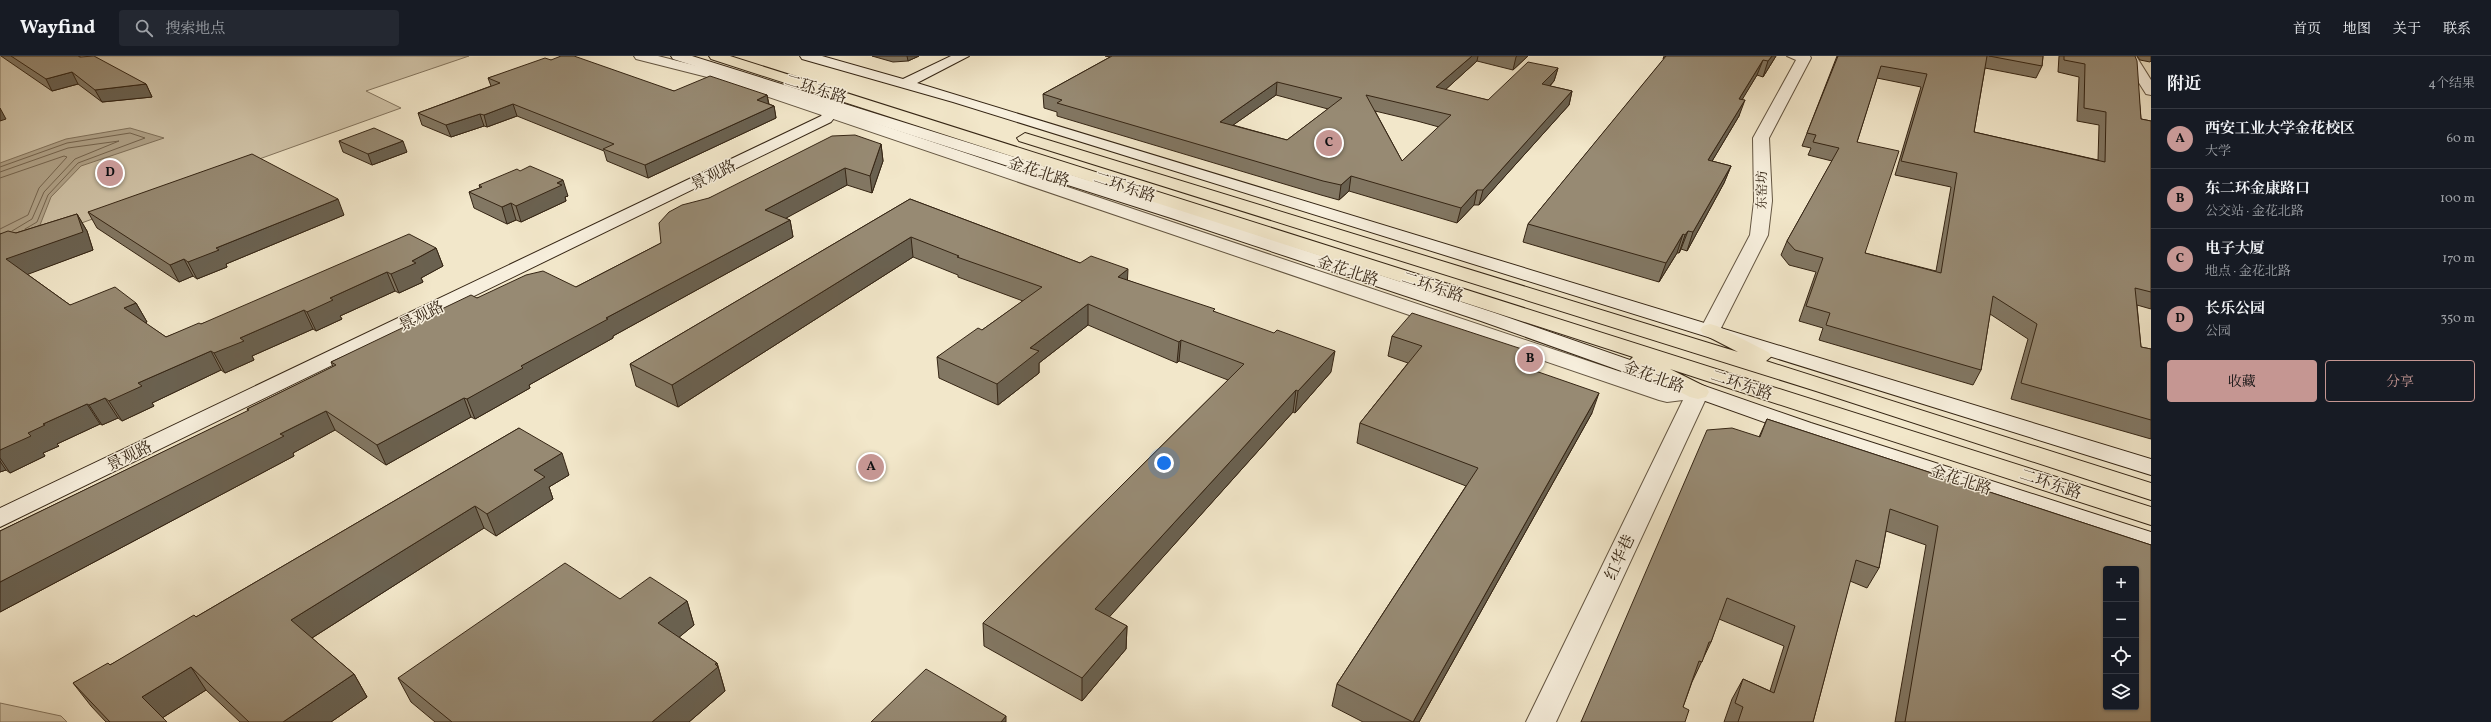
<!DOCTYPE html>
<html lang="zh">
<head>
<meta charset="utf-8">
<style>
  body { margin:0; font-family:Vollkorn,"Noto Serif SC",serif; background:#242831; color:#f1f3f6 }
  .controls { position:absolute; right:12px; bottom:12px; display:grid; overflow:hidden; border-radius:4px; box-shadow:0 1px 3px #0004 }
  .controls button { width:36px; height:36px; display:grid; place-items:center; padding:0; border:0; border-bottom:1px solid #363941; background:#171b24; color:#f1f3f6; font:20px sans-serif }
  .you { position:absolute; left:1164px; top:407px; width:14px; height:14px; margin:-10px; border:3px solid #fff; border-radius:50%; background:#1a73e8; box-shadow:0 0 0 6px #1a73e833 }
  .badge { display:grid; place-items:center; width:26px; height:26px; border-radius:50%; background:#c59692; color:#111; font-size:13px; font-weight:700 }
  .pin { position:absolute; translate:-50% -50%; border:2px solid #fff; box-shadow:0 1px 4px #0006 }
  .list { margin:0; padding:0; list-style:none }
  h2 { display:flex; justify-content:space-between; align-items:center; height:52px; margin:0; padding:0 16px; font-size:17px }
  h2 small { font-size:13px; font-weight:400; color:#9ea1a6 }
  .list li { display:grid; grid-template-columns:26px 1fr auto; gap:12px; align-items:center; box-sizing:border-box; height:60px; padding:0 16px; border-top:1px solid #363941 }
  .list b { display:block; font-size:15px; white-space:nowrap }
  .list p { margin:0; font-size:13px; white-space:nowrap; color:#9ea1a6 }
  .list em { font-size:13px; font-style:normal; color:#9ea1a6 }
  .actions { display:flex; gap:8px; padding:12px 16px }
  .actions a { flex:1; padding:9px 0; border:1px solid #c59692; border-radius:4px; text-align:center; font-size:14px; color:#c59692 }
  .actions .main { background:#c59692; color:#111 }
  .icon { flex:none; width:22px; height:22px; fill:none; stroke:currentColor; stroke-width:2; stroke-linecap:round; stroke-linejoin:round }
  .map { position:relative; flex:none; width:2151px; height:666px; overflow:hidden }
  header { display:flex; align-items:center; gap:24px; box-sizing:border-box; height:56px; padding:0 20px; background:#171b24; border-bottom:1px solid #363941 }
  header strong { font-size:19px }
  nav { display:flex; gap:22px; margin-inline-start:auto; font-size:14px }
  .search { width:280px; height:36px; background:#242831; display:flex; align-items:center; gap:10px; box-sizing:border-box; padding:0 14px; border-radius:4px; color:#9ea1a6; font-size:15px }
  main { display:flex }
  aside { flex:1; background:#171b24 }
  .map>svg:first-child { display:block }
  .green { fill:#d2c6ab; stroke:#847660 }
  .water { fill:#b2a58c; stroke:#80725c }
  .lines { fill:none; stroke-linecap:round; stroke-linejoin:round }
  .shore { stroke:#746550; stroke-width:1 }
  .street-casing { stroke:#645642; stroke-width:2 }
  .secondary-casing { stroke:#352514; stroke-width:2 }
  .highway-casing { stroke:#352514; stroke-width:2 }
  .street { fill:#f7efdd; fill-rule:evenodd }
  .secondary { fill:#f7efdd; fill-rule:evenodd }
  .highway { fill:#f2e7ca; fill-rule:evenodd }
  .wall { fill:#827763; stroke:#352514; fill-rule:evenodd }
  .shaded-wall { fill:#6a6150; stroke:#352514 }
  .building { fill:#978a73; stroke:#352514; fill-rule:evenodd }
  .labels { text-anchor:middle; stroke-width:3; stroke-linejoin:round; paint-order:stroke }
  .far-street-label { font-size:13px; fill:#352514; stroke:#f7efdd }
  .street-label { font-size:16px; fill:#352514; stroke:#f7efdd }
</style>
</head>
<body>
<header>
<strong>Wayfind</strong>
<div class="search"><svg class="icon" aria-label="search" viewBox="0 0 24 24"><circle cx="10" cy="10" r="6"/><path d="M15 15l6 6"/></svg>搜索地点</div>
<nav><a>首页</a><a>地图</a><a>关于</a><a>联系</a></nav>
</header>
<main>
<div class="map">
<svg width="2151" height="666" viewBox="0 0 2151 666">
  <rect width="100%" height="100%" fill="#f2e7ca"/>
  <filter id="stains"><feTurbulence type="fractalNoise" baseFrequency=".005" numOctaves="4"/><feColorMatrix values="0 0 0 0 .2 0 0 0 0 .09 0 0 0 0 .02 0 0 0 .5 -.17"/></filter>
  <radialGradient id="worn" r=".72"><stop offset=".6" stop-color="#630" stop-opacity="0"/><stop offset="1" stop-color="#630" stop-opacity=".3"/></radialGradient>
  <g class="green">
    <path d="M0,0H469L366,35L401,52L37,183L0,192Z"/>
    <path d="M0,647L61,660L67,666H0Z"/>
  </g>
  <path class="water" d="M130,72L164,82L81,110L51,141L40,169L10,187L0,188V107L66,83Z"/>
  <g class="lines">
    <g class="shore">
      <path d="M0,111L67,87L130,77L145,82L78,107L48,139L37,166L25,173"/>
      <path d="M0,116L68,92L119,85L75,103L44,136L32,163L12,175"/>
      <path d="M0,122L64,100L67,101L39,132L28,159L0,173"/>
    </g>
    <g class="street-casing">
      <g id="street">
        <path d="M634,0H658L729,18L1669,332L1698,329L1706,331L1709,336L1556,666H1526L1683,344L1667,346L1659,344L719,24L636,3Z"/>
        <path d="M1787,0H1810L1811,2L1769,82L1772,145L1768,179L1720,274L1717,278L1710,280L1703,278L1700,274L1750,179L1754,145L1753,82L1796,4Z"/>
        <path d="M2122,0H2136L2151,24V39L2146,38Z"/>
      </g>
    </g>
    <g class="secondary-casing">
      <g id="secondary">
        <path d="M671,0H692L1183,154L1495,257L1811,367L2151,476V494L1795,377L1481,265L1171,162L839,56L831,66L0,471V452L821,60L827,52L673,3Z"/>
        <path d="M800,0H822L903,23L951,0H969L917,27L2151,403V419L953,46L802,3Z"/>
      </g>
    </g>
    <g class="highway-casing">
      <g id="highway">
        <path d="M709,0H730L2151,451V469L1670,313L1706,331L1709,336L1706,341L1698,343L1690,341L1631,311L1628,306L1633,301L711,3Z"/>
        <path d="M1025,77L1738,296L1703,278L1700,274L1703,270L1710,268L1717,270L1768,296L1772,300L1766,305L2151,427V444L1816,335L1019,85L1017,82Z"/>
      </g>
    </g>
    <use href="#street" class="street"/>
    <use href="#secondary" class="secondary"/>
    <use href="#highway" class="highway"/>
  </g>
  <g class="wall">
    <path d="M1,0H78L146,28L152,41L102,46L78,28L52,35Z"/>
    <path d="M872,0H919L908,5L893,6Z"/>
    <path d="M1105,0H1528L1513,14L1477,5L1445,34L1488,44L1558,12L1554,25L1550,30L1572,35L1569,49L1479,149H1474L1457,167L1349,135L1339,144L1321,139L1057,60V56L1044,52L1043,38L1110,1ZM1276,39L1328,53L1287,84L1233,69ZM1375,55L1417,65L1439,71L1402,105Z"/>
    <path d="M1664,0H1776L1763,21L1757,19L1742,43L1739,60L1712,105L1731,110L1724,127L1687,195L1681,193L1679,197H1677L1659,226L1523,186L1528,168L1664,3H1663Z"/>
    <path d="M1837,0H2043L2042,10L2036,22L1985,12L1974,76L2098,104L2099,69L2077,65L2079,21L2058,16L2059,0H2135L2141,63L2151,65V253L2137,249L2141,291L2151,293V383L2011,343L2028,283L1990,258L1981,314L1973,329L1819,284L1823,272L1799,265L1816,216L1789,209L1781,199L1787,185L1832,105L1808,99L1811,92L1802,90ZM1877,22L1921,31L1895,119L1951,131L1936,215L1865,197L1857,86Z"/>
    <path d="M2137,0H2151V5L2150,6L2140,4Z"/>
    <path d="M551,4L674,35L767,39L769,48L774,50L776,62L648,122L607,105L604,95L517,60L487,71L484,70L451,81L422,69L418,57L491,30L488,22Z"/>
    <path d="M339,85L407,96L372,109L343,96Z"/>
    <path d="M881,88L883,105L872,137L847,129L785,162L790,164L793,181L613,280V282L529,329L530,332L475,363L471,361L386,409L335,374L293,397L294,400L0,556V475L248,355L247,353L333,311L331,306L477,242L576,231L661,187L709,142Z"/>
    <path d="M479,129L568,140L565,141L566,145L521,166L516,164L507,168L474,152L469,136L480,132Z"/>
    <path d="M910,143L1080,207L1215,256L1331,316L1295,357L1293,356L1109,561L1127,570L1126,593L1082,645L984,590L983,567L1228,324L1179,305L1177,307L1088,269L1039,307V317L998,349L939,322L937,301L982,274L1023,245L958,221V219L913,201L678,351L636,330L630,308Z"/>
    <path d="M88,156L344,159L226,208L227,211L197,223L193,220L179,226L97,172Z"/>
    <path d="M77,158L87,175L93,194L27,218L70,249L136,247L147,266L145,267L166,281L201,268L436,192L443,210L421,222L423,226L399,237L395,235L340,260L342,263L316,275L313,273L252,300L254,304L225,317L221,314L152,347L154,350L122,365L118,362L102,369L100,368L57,388L59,390L43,397L45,400L10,417L6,414L0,416V178L16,177Z"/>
    <path d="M1392,280L1529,313L1592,357L1419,666H1363L1332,650L1337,628L1466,430L1357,387L1360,367L1408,307L1388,300Z"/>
    <path d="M1767,363L2151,489V666H1895L1926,489L1886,475L1879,512L1867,532L1850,525L1813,666H1724L1732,643L1743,623L1770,635L1784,590L1719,563L1711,586L1692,626L1683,651L1581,666L1759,381Z"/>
    <path d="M519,372L569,419L549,431L553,443L496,480L484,472L312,582L354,618L367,641L331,666H240L206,634L162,662L167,666H106L91,650L73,627L110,609L196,561Z"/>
    <path d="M620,543L687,545L694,569L679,581L717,607L725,635L689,666H435L411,646L398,622Z"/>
  </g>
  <g class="shaded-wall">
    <path d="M907,0H919L908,5Z"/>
    <path d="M1472,0H1478L1477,5L1433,45L1436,31Z"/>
    <path d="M1517,0H1528L1513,14L1516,1Z"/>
    <path d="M1772,0H1776L1763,21L1768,5Z"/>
    <path d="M1763,4L1757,19L1733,59L1739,43Z"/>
    <path d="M1558,12L1554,25L1538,42L1542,28Z"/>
    <path d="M72,16L78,28L52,35L46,23Z"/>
    <path d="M1277,26L1276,39L1219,79L1220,66Z"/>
    <path d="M146,28L152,41L102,46L95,34Z"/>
    <path d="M1572,35L1569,49L1479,149L1483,134Z"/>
    <path d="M767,39L769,51L757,44Z"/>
    <path d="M1745,44L1739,60L1702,122L1708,104Z"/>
    <path d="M513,48L517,60L487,71L484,59Z"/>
    <path d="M774,50L776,62L648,122L645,109Z"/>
    <path d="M0,52L6,63L0,65Z"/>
    <path d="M480,58L484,70L451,81L446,69Z"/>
    <path d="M403,85L407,96L372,109L368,98Z"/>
    <path d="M881,88L883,105L872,137L870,120Z"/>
    <path d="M1731,110L1724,127L1687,195L1693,176Z"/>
    <path d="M845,112L847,129L768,172L765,154Z"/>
    <path d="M1351,120L1349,135L1339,144L1341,129Z"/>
    <path d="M563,124L568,140L565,141L566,145L521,166L516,150L557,127Z"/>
    <path d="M1477,134L1474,149L1457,167L1461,152Z"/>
    <path d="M338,143L344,159L226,208L227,211L197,223L188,206L216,192Z"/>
    <path d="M511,147L516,164L507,168L502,151Z"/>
    <path d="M77,158L87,175L93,194L18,222L6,203Z"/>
    <path d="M790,164L793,181L613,280V282L529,329L530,332L475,363L467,343L521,310L606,262Z"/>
    <path d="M1688,175L1681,193L1679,197L1685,179Z"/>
    <path d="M1683,178L1677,197L1659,226L1666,207Z"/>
    <path d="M911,181L913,201L678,351L672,329Z"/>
    <path d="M436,192L443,210L421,222L423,226L399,237L391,218L412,205Z"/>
    <path d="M184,203L193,220L179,226L170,209Z"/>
    <path d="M1128,213L1127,233L1118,221Z"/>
    <path d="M387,216L395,235L340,260L342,263L316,275L307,256L330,242Z"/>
    <path d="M136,247L147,266L135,271L124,252Z"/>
    <path d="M1088,248V269L1039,307V317L998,349L997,328L1030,292Z"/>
    <path d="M304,254L313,273L252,300L254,304L225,317L214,297L240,282Z"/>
    <path d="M1181,284L1179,305L1177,307L1179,286Z"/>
    <path d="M211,295L221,314L152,347L154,350L122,365L109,345L138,327Z"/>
    <path d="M1335,295L1331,316L1295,357L1298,335Z"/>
    <path d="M1534,297L1528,317L1524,311Z"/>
    <path d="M1296,334L1293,356L1095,577V553Z"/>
    <path d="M1599,337L1592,357L1419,666H1413Z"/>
    <path d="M105,342L118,362L102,369L89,349Z"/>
    <path d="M464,342L471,361L386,409L377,389Z"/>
    <path d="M87,348L100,368L57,388L59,390L43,397L45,400L10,417L0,402V394L43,368Z"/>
    <path d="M326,355L335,374L293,397L294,400L0,556V526L280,378Z"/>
    <path d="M562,397L569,419L549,431L553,443L496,480L487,458L534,414Z"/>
    <path d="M0,405L6,414L0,416Z"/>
    <path d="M475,450L484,472L304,587L291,564Z"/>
    <path d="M687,545L694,569L666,592L658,567Z"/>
    <path d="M1127,570L1126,593L1082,645V622Z"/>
    <path d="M717,607L725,635L689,666H652Z"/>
    <path d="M191,611L206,634L159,664L142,641Z"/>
    <path d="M354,618L367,641L331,666H283Z"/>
    <path d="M1006,660V666H1001Z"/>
  </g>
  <g class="building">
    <path d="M11,0H78L80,1L94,0L146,28L95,34L72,16L46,23Z"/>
    <path d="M561,0H574L674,35L710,20L767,39L757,44L774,50L645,109L603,93L614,88L513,48L484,59L480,58L446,69L418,57L500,27L488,22L545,2L551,4Z"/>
    <path d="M1112,0H1472L1436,31L1488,44L1528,6L1558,12L1542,28L1572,35L1483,134H1477L1461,152L1351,120L1341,129L1323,125L1057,47L1062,44L1043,38ZM1277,26L1342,42L1287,84L1220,66ZM1366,39L1451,59L1402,105Z"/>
    <path d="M1666,0H1772L1768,5L1763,4L1739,43L1745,44L1708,104L1731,110L1693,176L1688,175L1685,179L1683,178L1666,207L1528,168Z"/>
    <path d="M1838,0H1987L1974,76L2105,106L2106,56L2084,52L2085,8L2064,4V0H2135L2137,5L2141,63L2151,65V236L2135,232L2141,291L2151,293V364L2021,327L2037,268L1993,240L1981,314L1826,269L1830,257L1806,250L1823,202L1795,194L1787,185L1839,92L1813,86L1816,79L1807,77ZM1881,10L1927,18L1901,105L1957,117L1941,217L1865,197L1899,95L1857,86Z"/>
    <path d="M1989,0H2043L2042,10Z"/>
    <path d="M374,72L403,85L368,98L339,85Z"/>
    <path d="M855,79L881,88L870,120L845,112L765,154L790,164L606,262L608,263L521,310L523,312L467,343L464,342L377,389L326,355L280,378L284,380L0,526V475L249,354L247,353L336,309L331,306L471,239L477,242L526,219L543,215L576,231L661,187L659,167L669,156L682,149L709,142L832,80Z"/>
    <path d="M252,98L338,143L216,192L219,194L188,206L184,203L170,209L88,156Z"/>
    <path d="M530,110L563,124L557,127L562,129L516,150L511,147L502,151L469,136L482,131L479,129L517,113L520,115Z"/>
    <path d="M910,143L1080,207L1091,200L1128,213L1118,221L1215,253L1213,255L1274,277L1277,274L1335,295L1298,335L1296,334L1095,553L1127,570L1082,622L983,567L1244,308L1181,284L1179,286L1088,248L1030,292L1039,295L997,328L937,301L978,272L982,274L1042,231L957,201L959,200L911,181L672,329L630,308Z"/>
    <path d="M77,158L83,176L6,203L70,249L115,231L136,247L124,252L166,281L199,267L201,268L409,178L436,192L412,205L416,207L391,218L387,216L330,242L333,244L307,256L304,254L240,282L244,285L214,297L211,295L138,327L142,330L109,345L105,342L89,349L87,348L43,368L45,369L28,377L31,380L0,394V178L8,175L16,177Z"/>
    <path d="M1412,257L1534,297L1524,311L1599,337L1413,666L1337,628L1478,412L1360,367L1422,290L1392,280Z"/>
    <path d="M1767,363L2151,489V666H1905L1938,470L1890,453L1879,512L1856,504L1813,666H1738L1743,651L1735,647L1743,623L1774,637L1795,570L1727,542L1711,586H1709L1702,606L1699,605L1683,651L1689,654L1685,666H1581L1707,374L1732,372L1760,381ZM2106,513H2136V651H2106Z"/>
    <path d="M519,372L562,397L534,414L545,421L487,458L475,450L291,564L354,618L283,666H249L191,611L142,641L167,666H110L73,627L108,607L110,609L194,559L196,561Z"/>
    <path d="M565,507L620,543L650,521L687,545L658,567L717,607L715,608L718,611L652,666H452L398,622Z"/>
    <path d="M926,613L1006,660L1001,666H871Z"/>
  </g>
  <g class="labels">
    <g class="far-street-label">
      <text transform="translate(1761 134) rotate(-89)" y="5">东窑坊</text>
    </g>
    <g class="street-label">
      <text transform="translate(816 32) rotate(17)" y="6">二环东路</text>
      <text transform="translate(1039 115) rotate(18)" y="6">金花北路</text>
      <text transform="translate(713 118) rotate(-26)" y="6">景观路</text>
      <text transform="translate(1125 130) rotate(18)" y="6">二环东路</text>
      <text transform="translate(1348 214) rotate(18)" y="6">金花北路</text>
      <text transform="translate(1433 230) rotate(18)" y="6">二环东路</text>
      <text transform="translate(421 259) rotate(-26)" y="6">景观路</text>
      <text transform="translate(1654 320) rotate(20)" y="6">金花北路</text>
      <text transform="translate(1742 328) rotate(18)" y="6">二环东路</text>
      <text transform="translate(129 399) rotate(-26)" y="6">景观路</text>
      <text transform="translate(1961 423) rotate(18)" y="6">金花北路</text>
      <text transform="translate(2051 427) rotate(18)" y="6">二环东路</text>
      <text transform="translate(1619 501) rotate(-65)" y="6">红华巷</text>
    </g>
  </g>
  <rect width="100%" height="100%" filter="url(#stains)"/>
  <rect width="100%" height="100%" fill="url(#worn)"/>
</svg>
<div class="controls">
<button>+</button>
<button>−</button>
<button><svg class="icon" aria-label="locate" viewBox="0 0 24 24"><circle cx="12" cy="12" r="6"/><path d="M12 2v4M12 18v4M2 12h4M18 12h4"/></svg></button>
<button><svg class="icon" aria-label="layers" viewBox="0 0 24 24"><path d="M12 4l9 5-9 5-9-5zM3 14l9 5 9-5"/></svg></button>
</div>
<div class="you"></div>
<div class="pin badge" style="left:871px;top:411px">A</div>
<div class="pin badge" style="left:1530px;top:303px">B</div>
<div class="pin badge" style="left:1329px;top:87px">C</div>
<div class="pin badge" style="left:110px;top:117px">D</div>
</div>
<aside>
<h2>附近<small>4个结果</small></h2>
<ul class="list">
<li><span class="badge">A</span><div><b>西安工业大学金花校区</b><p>大学</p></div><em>60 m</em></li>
<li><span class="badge">B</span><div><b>东二环金康路口</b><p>公交站 · 金花北路</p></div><em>100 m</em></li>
<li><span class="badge">C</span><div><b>电子大厦</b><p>地点 · 金花北路</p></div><em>170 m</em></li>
<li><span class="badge">D</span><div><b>长乐公园</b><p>公园</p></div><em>350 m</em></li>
</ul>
<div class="actions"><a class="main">收藏</a><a>分享</a></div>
</aside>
</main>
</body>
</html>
